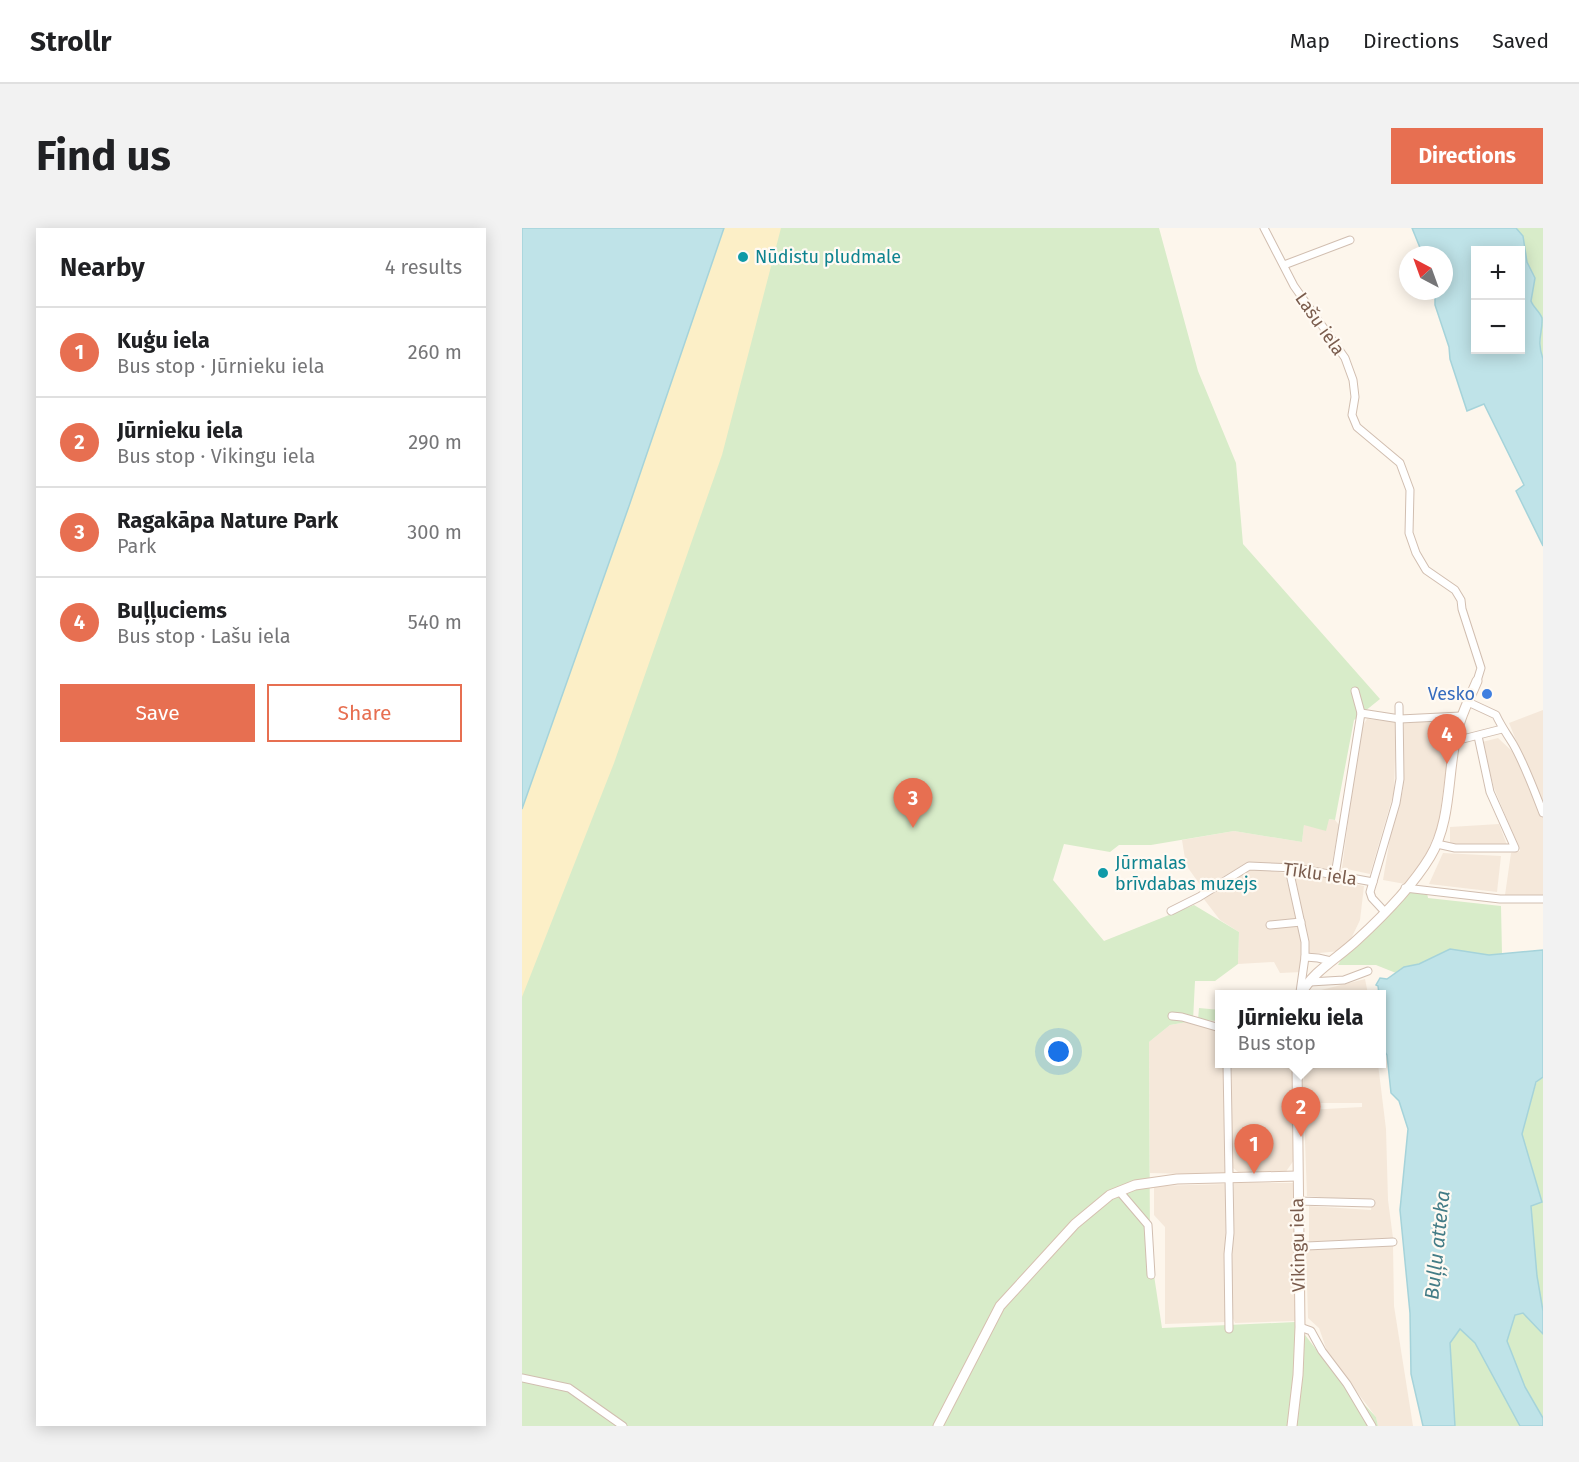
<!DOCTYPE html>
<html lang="en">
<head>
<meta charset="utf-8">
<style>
  body { margin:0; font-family:"Fira Sans",sans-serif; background:#f2f2f2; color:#202124 }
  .controls { position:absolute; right:18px; top:18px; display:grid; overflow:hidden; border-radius:0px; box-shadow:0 3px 15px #0003 }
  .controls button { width:54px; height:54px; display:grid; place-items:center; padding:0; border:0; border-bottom:2px solid #e0e0e0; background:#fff; color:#202124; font:30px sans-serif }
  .compass { position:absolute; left:877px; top:18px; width:54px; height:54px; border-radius:50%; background:#fff; box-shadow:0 3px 15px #0003; rotate:319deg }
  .you { position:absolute; left:537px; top:824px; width:21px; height:21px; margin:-15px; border:4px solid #fff; border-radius:50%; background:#1a73e8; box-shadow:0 0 0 9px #1a73e833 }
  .badge { display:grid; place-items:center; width:39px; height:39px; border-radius:50%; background:#e76f51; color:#fff; font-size:20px; font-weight:700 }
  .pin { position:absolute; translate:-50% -50px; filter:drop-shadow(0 2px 3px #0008) }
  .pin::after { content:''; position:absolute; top:32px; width:21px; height:18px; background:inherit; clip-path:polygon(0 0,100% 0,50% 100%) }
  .popup { position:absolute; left:693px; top:762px; width:171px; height:78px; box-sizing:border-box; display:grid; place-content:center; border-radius:0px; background:#fff; filter:drop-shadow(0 2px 4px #0005); font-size:20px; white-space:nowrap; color:#757577 }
  .popup b { font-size:22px; color:#202124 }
  .popup::after { content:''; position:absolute; left:50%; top:100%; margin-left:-12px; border:12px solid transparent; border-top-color:#fff }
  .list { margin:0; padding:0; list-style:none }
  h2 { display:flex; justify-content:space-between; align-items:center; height:78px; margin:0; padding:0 24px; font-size:26px }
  h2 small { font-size:20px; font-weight:400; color:#757577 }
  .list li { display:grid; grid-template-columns:39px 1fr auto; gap:18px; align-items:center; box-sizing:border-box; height:90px; padding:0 24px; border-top:2px solid #e0e0e0 }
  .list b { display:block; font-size:22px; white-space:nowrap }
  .list p { margin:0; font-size:20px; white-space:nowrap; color:#757577 }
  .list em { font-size:20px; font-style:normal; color:#757577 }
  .actions { display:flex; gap:12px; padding:18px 24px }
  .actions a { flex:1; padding:14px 0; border:2px solid #e76f51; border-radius:0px; text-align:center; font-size:21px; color:#e76f51 }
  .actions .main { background:#e76f51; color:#fff }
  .map { position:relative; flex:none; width:1021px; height:1198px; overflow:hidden; border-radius:0px }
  header { display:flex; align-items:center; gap:36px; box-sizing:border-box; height:84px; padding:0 30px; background:#fff; border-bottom:2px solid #e0e0e0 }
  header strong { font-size:28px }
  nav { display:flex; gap:33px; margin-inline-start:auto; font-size:21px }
  .intro { display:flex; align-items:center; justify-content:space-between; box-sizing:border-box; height:144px; padding:0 36px }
  h1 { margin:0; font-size:42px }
  .button { padding:15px 27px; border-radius:0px; background:#e76f51; color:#fff; font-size:21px; font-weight:700 }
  main { display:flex; gap:36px; padding:0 36px }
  aside { flex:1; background:#fff; border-radius:0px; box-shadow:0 3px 15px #0003 }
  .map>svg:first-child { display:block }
  .residential { fill:#f5e8da }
  .green { fill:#d8ecc9 }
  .sand { fill:#fcefc7 }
  .water { fill:#bfe3e8; stroke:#a5d3da; stroke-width:1.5; fill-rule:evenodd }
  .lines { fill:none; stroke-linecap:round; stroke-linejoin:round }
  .street-casing { stroke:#d1beb0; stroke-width:9 }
  .secondary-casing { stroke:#d6c0b0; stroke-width:11 }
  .street { stroke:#fff; stroke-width:7 }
  .secondary { stroke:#fff; stroke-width:9 }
  .culture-dot { fill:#0f9aa8; stroke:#fffaf3; stroke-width:2 }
  .shop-dot { fill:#3f7fe0; stroke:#fffaf3; stroke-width:2 }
  .labels { text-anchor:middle; stroke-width:4.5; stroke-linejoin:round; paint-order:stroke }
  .culture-label { font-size:18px; fill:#0d838f; stroke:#fffaf3; text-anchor:start }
  .street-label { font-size:18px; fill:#7a5c4d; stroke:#fffaf3 }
  .shop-label { font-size:18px; fill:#366cbe; stroke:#fffaf3; text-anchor:end }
  .water-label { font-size:20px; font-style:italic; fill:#437c86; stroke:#fffaf3 }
</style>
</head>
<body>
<header>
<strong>Strollr</strong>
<nav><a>Map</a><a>Directions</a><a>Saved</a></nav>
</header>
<div class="intro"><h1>Find us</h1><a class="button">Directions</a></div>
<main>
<aside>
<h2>Nearby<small>4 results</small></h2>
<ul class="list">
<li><span class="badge">1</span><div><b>Kuģu iela</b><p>Bus stop · Jūrnieku iela</p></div><em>260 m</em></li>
<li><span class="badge">2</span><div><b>Jūrnieku iela</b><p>Bus stop · Vikingu iela</p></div><em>290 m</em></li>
<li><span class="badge">3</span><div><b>Ragakāpa Nature Park</b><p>Park</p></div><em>300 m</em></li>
<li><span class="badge">4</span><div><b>Buļļuciems</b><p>Bus stop · Lašu iela</p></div><em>540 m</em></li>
</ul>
<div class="actions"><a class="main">Save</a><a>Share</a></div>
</aside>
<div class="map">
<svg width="1021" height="1198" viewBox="0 0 1021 1198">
  <rect width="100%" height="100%" fill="#fdf6ec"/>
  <g class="residential">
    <path d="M1021,482V578L987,495Z"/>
    <path d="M845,491L874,494L872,564L848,646L820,640L838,502Z"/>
    <path d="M935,491L928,513L916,599L901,632L883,656L861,652L870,598L881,562L882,495Z"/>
    <path d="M976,510L991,524L1021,590V668L983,667L989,625L998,623L972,560L960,514Z"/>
    <path d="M807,591L813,592L817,597L809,641L736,634L724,635L681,661L664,637L660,612L712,603L780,614L782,597Z"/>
    <path d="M977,596L985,617H928V599Z"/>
    <path d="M921,625L979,628L975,664L907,656Z"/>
    <path d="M729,640L763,645L780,710V744L758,745L752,734L716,736L717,704L698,692L681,670Z"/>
    <path d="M776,644L842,658L838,692L828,713L818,723L787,726L773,646Z"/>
    <path d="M843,751L846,766H793L795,763Z"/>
    <path d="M671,793L698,804V836H701L703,947L628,945L627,814L648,797Z"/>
    <path d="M710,836H770L772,932L763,945L716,944L709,938Z"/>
    <path d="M783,836H856L864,901L866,972L871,1010L787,1015V978L849,982L850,973L785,968L782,885L785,882L840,879V875H779Z"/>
    <path d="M712,955H771L773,1093L713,1095L709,1086Z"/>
    <path d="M704,956L703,1094L643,1096V999L632,987V958Z"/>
    <path d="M871,1017L872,1078L891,1198H856L854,1189L806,1126L797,1100L786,1090L784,1022Z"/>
  </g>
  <g class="green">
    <path d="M202,0H637L676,143L714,235L721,316L858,471L832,492L813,592L807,591L804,603L782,597L780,614L712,603L629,617H597L588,624L542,616L531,652L582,713L672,677L717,704L716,736L693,753H673L671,793L648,797L627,814L628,1021L640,1100L773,1094L807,1138L854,1189L856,1198H0V581L107,278Z"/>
    <path d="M994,0H1021V131C1015,112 1021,106 1019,90C1018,84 1011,79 1009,72L1013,50L1005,34L1001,8Z"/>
    <path d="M885,664L905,665L906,670L979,678L980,726L967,727L928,721V725L874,745L854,737H816L820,730L841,712Z"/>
    <path d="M677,780L698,782L697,793L676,792Z"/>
    <path d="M1021,835V1198H931L925,1085L998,905Z"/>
  </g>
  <path class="sand" d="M202,0H259L200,227L92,535L0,769V581L107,278Z"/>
  <g class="water">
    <path d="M0,0H202L107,278L0,581Z"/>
    <path d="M890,0H994L1001,8L1005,34L1013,50L1009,73C1011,79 1018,84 1020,90C1021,105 1014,111 1021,131V318L994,263L1002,257L962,176L945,183L928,131L927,119L913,77V63H922V27H901ZM954,22H999V122H954Z"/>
    <path d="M928,721L967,727L1021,722V849L1014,854L1000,906L1020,974L1009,978L1015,1048L1021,1083V1106L1001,1085L993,1087L985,1113L1003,1159L1021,1190V1198H998L953,1115L938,1101L928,1115L933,1198H901L889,1146L888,1085L878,982L886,901L877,873L869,865L865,827L860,820V766H857L856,758L854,757L858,750L865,751L882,739L897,736Z"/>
  </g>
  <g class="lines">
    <g class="street-casing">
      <g id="street">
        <path d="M742,0L772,58L823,130L831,152L833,169L830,187L835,199L878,235L888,262L887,305L894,325L904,342L933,362L939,372L940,381L959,440L955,453"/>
        <path d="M762,37L828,12"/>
        <path d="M833,463L839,485"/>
        <path d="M946,474L974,487C979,498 985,506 991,516C1003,537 1012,562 1021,585"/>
        <path d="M933,513L980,501"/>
        <path d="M915,616L933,620H993L968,564L956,508"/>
        <path d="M767,641L783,714V729L778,764"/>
        <path d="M813,647L839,485L878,491L939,488"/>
        <path d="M883,660L978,671H1021"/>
        <path d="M649,683L677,669L727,638L774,640L851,654"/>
        <path d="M862,683L850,670L848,664L874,575L878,551L877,478"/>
        <path d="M748,697L779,694"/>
        <path d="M783,729L796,730L809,733"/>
        <path d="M788,754L822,752L846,743"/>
        <path d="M650,788L660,789L698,800"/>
        <path d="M705,836L708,1005L706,1026L707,1101"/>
        <path d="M597,963L626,997L629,1047"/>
        <path d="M775,973L849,975"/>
        <path d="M776,1016L785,1018L871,1014"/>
        <path d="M778,1099L789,1103L800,1123L825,1156L850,1198"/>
        <path d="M0,1150L47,1160L101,1198"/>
      </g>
    </g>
    <g class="secondary-casing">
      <g id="secondary">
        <path d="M779,766C791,743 816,730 835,712C859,690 891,657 908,629C930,593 925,544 935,504C939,486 948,470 955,453"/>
        <path d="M416,1198L478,1078L553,996L588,967L613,957L655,951L775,948"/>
        <path d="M770,1198L776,1147L778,1099L775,836"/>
      </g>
    </g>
    <use href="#street" class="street"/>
    <use href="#secondary" class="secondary"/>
  </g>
  <g class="culture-dot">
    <circle cx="221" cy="29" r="6"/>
    <circle cx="581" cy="645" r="6"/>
  </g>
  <circle class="shop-dot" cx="965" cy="466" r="6"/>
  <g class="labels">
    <g class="culture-label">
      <text x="233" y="35">Nūdistu pludmale</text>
      <text x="593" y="641">Jūrmalas<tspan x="593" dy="21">brīvdabas muzejs</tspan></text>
    </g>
    <g class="street-label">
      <text transform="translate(798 96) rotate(55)" y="6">Lašu iela</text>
      <text transform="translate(798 646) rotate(8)" y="6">Tīklu iela</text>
      <text transform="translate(776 1017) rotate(-91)" y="6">Vikingu iela</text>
    </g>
    <g class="shop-label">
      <text x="953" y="472">Vesko</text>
    </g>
    <g class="water-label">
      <text transform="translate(915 1017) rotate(-84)" y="7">Buļļu atteka</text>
    </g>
  </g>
</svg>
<div class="controls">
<button>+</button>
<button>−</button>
</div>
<svg class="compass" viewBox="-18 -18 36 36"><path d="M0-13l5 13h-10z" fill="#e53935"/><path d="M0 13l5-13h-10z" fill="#757577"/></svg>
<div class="you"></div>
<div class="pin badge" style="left:732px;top:946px">1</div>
<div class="pin badge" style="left:779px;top:909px">2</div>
<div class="popup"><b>Jūrnieku iela</b>Bus stop</div>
<div class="pin badge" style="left:391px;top:600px">3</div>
<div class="pin badge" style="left:925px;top:536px">4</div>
</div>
</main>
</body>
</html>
